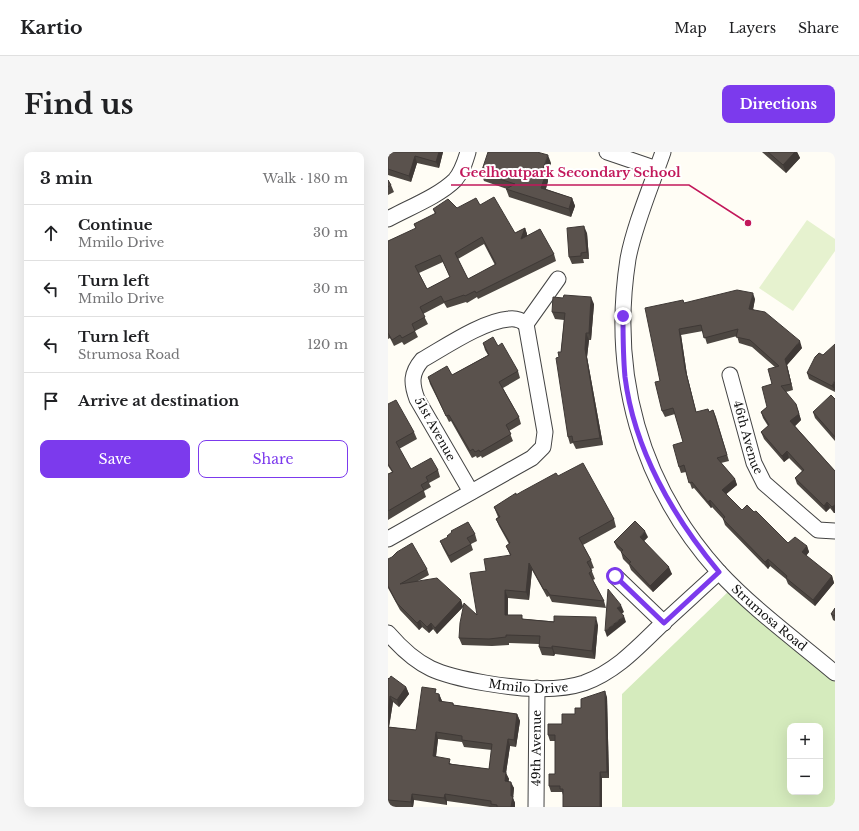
<!DOCTYPE html>
<html lang="en">
<head>
<meta charset="utf-8">
<style>
  body { margin:0; font-family:"Libre Baskerville",serif; background:#f6f6f6; color:#202124 }
  .controls { position:absolute; right:12px; bottom:12px; display:grid; overflow:hidden; border-radius:8px; box-shadow:0 4px 16px #0002 }
  .controls button { width:36px; height:36px; display:grid; place-items:center; padding:0; border:0; border-bottom:1px solid #e0e0e0; background:#fff; color:#202124; font:20px sans-serif }
  .stop { position:absolute; width:12px; height:12px; margin:-9px; border:3px solid #7c3aed; border-radius:50%; background:#fff }
  .stop.end { background:#7c3aed; border-color:#fff; box-shadow:0 1px 4px #0008 }
  .list { margin:0; padding:0; list-style:none }
  h2 { display:flex; justify-content:space-between; align-items:center; height:52px; margin:0; padding:0 16px; font-size:17px }
  h2 small { font-size:13px; font-weight:400; color:#757577 }
  .list li { display:grid; grid-template-columns:26px 1fr auto; gap:12px; align-items:center; box-sizing:border-box; height:56px; padding:0 16px; border-top:1px solid #e0e0e0 }
  .list b { display:block; font-size:15px; white-space:nowrap }
  .list p { margin:0; font-size:13px; white-space:nowrap; color:#757577 }
  .list em { font-size:13px; font-style:normal; color:#757577 }
  .actions { display:flex; gap:8px; padding:12px 16px }
  .actions a { flex:1; padding:9px 0; border:1px solid #7c3aed; border-radius:8px; text-align:center; font-size:14px; color:#7c3aed }
  .actions .main { background:#7c3aed; color:#fff }
  .icon { flex:none; width:22px; height:22px; fill:none; stroke:currentColor; stroke-width:2; stroke-linecap:round; stroke-linejoin:round }
  .map { position:relative; flex:none; width:447px; height:655px; overflow:hidden; border-radius:8px }
  header { display:flex; align-items:center; gap:24px; box-sizing:border-box; height:56px; padding:0 20px; background:#fff; border-bottom:1px solid #e0e0e0 }
  header strong { font-size:19px }
  nav { display:flex; gap:22px; margin-inline-start:auto; font-size:14px }
  .intro { display:flex; align-items:center; justify-content:space-between; box-sizing:border-box; height:96px; padding:0 24px }
  h1 { margin:0; font-size:28px }
  .button { padding:10px 18px; border-radius:8px; background:#7c3aed; color:#fff; font-size:14px; font-weight:700 }
  main { display:flex; gap:24px; padding:0 24px }
  aside { flex:1; background:#fff; border-radius:8px; box-shadow:0 4px 16px #0002 }
  .map>svg:first-child { display:block }
  .green { fill:#d5ebbd; fill-rule:evenodd }
  .pitch { fill:#e6f2cf }
  .lines { fill:none; stroke-linecap:round; stroke-linejoin:round }
  .street-casing { stroke:#444; stroke-width:17 }
  .street { stroke:#fff; stroke-width:15 }
  .wall { fill:#4d4742; fill-rule:evenodd }
  .shaded-wall { fill:#3f3936 }
  .building { fill:#5a524d; stroke:#3f3936; fill-rule:evenodd }
  .route { stroke:#7c3aed; stroke-width:5 }
  .labels { text-anchor:middle; stroke-width:4; stroke-linejoin:round; paint-order:stroke }
  .street-label { font-size:12px; fill:#111; stroke:#fff }
  .leader { fill:none; stroke:#c2185b; stroke-width:1.5 }
  .callout-dot { fill:#c2185b; stroke:#fff; stroke-width:1.5 }
  .callout-label { font-size:13px; text-anchor:middle; font-weight:bold; fill:#c2185b; stroke:#fff; stroke-width:4; stroke-linejoin:round; paint-order:stroke }
</style>
</head>
<body>
<header>
<strong>Kartio</strong>
<nav><a>Map</a><a>Layers</a><a>Share</a></nav>
</header>
<div class="intro"><h1>Find us</h1><a class="button">Directions</a></div>
<main>
<aside>
<h2>3 min<small>Walk · 180 m</small></h2>
<ul class="list">
<li><svg class="icon" aria-label="ahead" viewBox="0 0 24 24"><path d="M12 20V5M6 11l6-6 6 6"/></svg><div><b>Continue</b><p>Mmilo Drive</p></div><em>30 m</em></li>
<li><svg class="icon" aria-label="left" viewBox="0 0 24 24"><path d="M17 20v-9H6M10 6l-5 5 5 5"/></svg><div><b>Turn left</b><p>Mmilo Drive</p></div><em>30 m</em></li>
<li><svg class="icon" aria-label="left" viewBox="0 0 24 24"><path d="M17 20v-9H6M10 6l-5 5 5 5"/></svg><div><b>Turn left</b><p>Strumosa Road</p></div><em>120 m</em></li>
<li><svg class="icon" aria-label="arrive" viewBox="0 0 24 24"><path d="M6 21V4h12l-3 4 3 4H6"/></svg><div><b>Arrive at destination</b></div></li>
</ul>
<div class="actions"><a class="main">Save</a><a>Share</a></div>
</aside>
<div class="map">
<svg width="447" height="655" viewBox="0 0 447 655">
  <rect width="100%" height="100%" fill="#fffdf5"/>
  <path class="green" d="M342,438L447,530V655H234V542ZM402,574H432V640H402Z"/>
  <path class="pitch" d="M419,68L447,87V99L405,159L371,136Z"/>
  <g class="lines">
    <g class="street-casing">
      <g id="street">
        <path d="M219,0L269,17"/>
        <path id="s1" d="M275,0C264,32 246,74 240,107C222,222 252,332 330,419C365,457 408,488 447,521"/>
        <path d="M0,67C20,56 51,44 67,28C74,20 77,10 80,0"/>
        <path id="s2" d="M342,223L366,311L376,331L430,378L447,379"/>
        <path d="M83,340L29,247C23,231 23,221 34,208C57,195 95,169 121,167C128,166 133,168 138,172"/>
        <path d="M0,387L144,306L155,295L157,280L138,172L170,127"/>
        <path d="M227,424L276,471"/>
        <path id="s3" d="M0,481C31,517 51,523 97,531C127,536 166,541 196,531C229,519 251,494 275,471C294,454 312,437 331,420"/>
        <path id="s4" d="M148,655L149,536"/>
      </g>
    </g>
    <use href="#street" class="street"/>
  </g>
  <g class="wall">
    <path d="M0,0H55L51,16L29,11L23,30L0,23Z"/>
    <path d="M374,0H409L412,6L398,21Z"/>
    <path d="M163,11L159,23L160,29L158,37L184,46L187,54L183,65L121,45L118,37H119L96,29L93,21Z"/>
    <path d="M0,28L3,33L6,40L0,43Z"/>
    <path d="M92,53L127,81L137,76L139,82V84L166,102L168,109L90,147L89,145L79,151L78,150L59,156L56,151L35,162L40,172L27,179L30,185L16,193L14,190L6,194L2,186L0,187V89L28,77L26,72L47,62L45,57L69,56ZM96,92L107,113L80,127L70,107ZM55,110L62,125L39,137L31,121Z"/>
    <path d="M199,81L201,107H195L196,111L184,112L181,105Z"/>
    <path d="M367,147L365,157L414,196L399,213L405,238L398,240L410,258L413,268L407,274L447,319V361H446L442,356L438,360L409,332L407,326L414,319L401,306L396,310L376,287L373,280L380,274L375,266L373,260L379,255L387,215L364,195L351,191L349,184L319,192L315,179L293,183L299,223L308,260H321L325,258L328,265L341,309L333,311L347,327L349,333L338,342L354,358L366,360L400,391L419,394L421,400L418,404L444,424L446,431L427,454L400,432L398,427L382,414L380,417L337,373L335,367L324,355L323,356L306,336L304,337L298,320L293,321L291,315L295,290L287,262L277,265L274,259L272,229L296,151Z"/>
    <path d="M206,152L203,188H201L199,205L215,293L188,297L185,291L182,292L180,285L171,205L173,200L176,168L167,167L164,160Z"/>
    <path d="M95,191L110,194L130,219L132,226L115,236L131,265L133,272L121,279L125,289L94,306L93,304L89,306L88,304L84,306L63,269L61,270L42,232L40,225L64,223L100,203L97,198Z"/>
    <path d="M435,203L447,240L421,227L419,221Z"/>
    <path d="M447,247V289L427,266L425,260Z"/>
    <path d="M0,252L26,280L29,287L11,297L23,317L50,318L52,325L41,331L43,335L36,339L38,345L0,368V322L4,320L0,314Z"/>
    <path d="M170,324L226,367L228,375L195,393L203,408L206,416L203,417L207,427L205,428L216,449L218,456L164,450L161,444L159,445L144,418L141,448L120,446V463L136,467L210,473L207,507L167,502L166,504L154,503L151,495V492L121,491V493L104,494L74,493L71,486L89,463L98,419L122,403L118,394L121,392L111,374L108,367L110,365L106,355L128,343Z"/>
    <path d="M87,382L89,389L83,392L85,398L63,411L55,396L52,389Z"/>
    <path d="M260,385L256,389L284,422L265,440L243,418L241,413L235,407L233,400L229,396L226,390Z"/>
    <path d="M0,407L39,417L41,423L30,429L73,448L75,455L49,482L45,477L41,481L34,475L31,478L12,458L0,436Z"/>
    <path d="M447,456V469L445,468L443,462Z"/>
    <path d="M0,526L18,535L21,542L11,555L5,550L1,575L28,578L49,542H51L54,549V550L65,551L66,553L129,562L132,569L128,595L122,594L118,621L121,627L120,629L126,636L125,646L127,651V655H102L59,649V653L26,648L25,655H7L0,654ZM50,587L74,590L76,595L104,598L101,617L64,612L48,605Z"/>
    <path d="M219,545L221,626H214V655L175,643L174,640H163L161,634L167,622V589H162L160,583L174,572L187,562L193,556Z"/>
  </g>
  <g class="shaded-wall">
    <path d="M51,0H55L51,16L48,10Z"/>
    <path d="M407,0H409L412,6L398,21L395,13Z"/>
    <path d="M160,3L163,11L159,23L160,29L156,43L153,36L154,20Z"/>
    <path d="M27,4L29,11L23,30L21,24Z"/>
    <path d="M184,46L187,54L183,65L181,57Z"/>
    <path d="M196,74L199,81L201,107L199,100Z"/>
    <path d="M137,76L139,82L136,94L133,87Z"/>
    <path d="M365,141L367,147L364,163L361,157Z"/>
    <path d="M203,145L206,152L203,188L201,181Z"/>
    <path d="M291,177L293,183L299,223L310,267L308,260L297,217Z"/>
    <path d="M198,181L201,188L199,205L215,293L212,286L197,197Z"/>
    <path d="M412,189L414,196L399,213L405,238L403,232L397,207Z"/>
    <path d="M447,228V240L444,234Z"/>
    <path d="M408,252L413,268L405,276L402,269Z"/>
    <path d="M399,299L401,306L396,310L394,304Z"/>
    <path d="M347,327L349,333L336,344L334,338Z"/>
    <path d="M322,348L324,355L323,356L320,350Z"/>
    <path d="M439,350L442,356L438,360L436,354Z"/>
    <path d="M447,353V361H446L444,355Z"/>
    <path d="M257,379L260,385L254,391L252,385Z"/>
    <path d="M419,394L421,400L416,406L414,400Z"/>
    <path d="M380,407L382,414L380,417L377,410Z"/>
    <path d="M141,411L144,418L141,448L138,440Z"/>
    <path d="M281,415L284,422L265,440L262,434Z"/>
    <path d="M444,424L446,431L427,454L425,448Z"/>
    <path d="M117,438L120,446L119,470L117,463Z"/>
    <path d="M73,448L75,455L49,482L47,476Z"/>
    <path d="M233,453L236,460L232,463L229,456Z"/>
    <path d="M236,464L238,470L219,485L217,479Z"/>
    <path d="M208,465L210,473L207,507L204,499Z"/>
    <path d="M32,468L34,475L31,478L29,471Z"/>
    <path d="M43,471L45,477L41,481L39,475Z"/>
    <path d="M164,494L167,502L166,504L164,496Z"/>
    <path d="M18,535L21,542L11,555L9,548Z"/>
    <path d="M217,539L219,545L221,626L219,620Z"/>
    <path d="M51,542L54,549L53,556L51,549Z"/>
    <path d="M2,544L5,550L0,581V560Z"/>
    <path d="M129,562L132,569L128,595L126,588Z"/>
    <path d="M48,580L50,587L47,611L45,604Z"/>
    <path d="M120,587L122,594L118,621L121,627L120,635L117,629L115,620Z"/>
    <path d="M212,620L214,626V655H212Z"/>
    <path d="M123,630L126,636L125,646L127,651V655H123Z"/>
    <path d="M24,642L26,648L25,655H24L23,650Z"/>
    <path d="M57,642L59,649V653L56,646Z"/>
  </g>
  <g class="building">
    <path d="M0,0H51L48,10L27,4L21,24L0,17Z"/>
    <path d="M100,0H149L160,3L154,20L158,21L153,36L184,46L181,57L118,37L127,32L93,21Z"/>
    <path d="M380,0H407L395,13Z"/>
    <path d="M0,28L3,33L0,35Z"/>
    <path d="M106,45L127,81L137,76L133,87L152,77L166,102L88,141L87,139L77,144L76,143L56,150L53,144L32,155L37,165L24,172L27,179L14,186L12,183L4,188L0,181V89L28,76L26,72L48,61L45,57L60,47L69,56L88,46L92,53ZM94,85L108,112L80,127L67,101ZM52,103L62,125L39,137L27,114Z"/>
    <path d="M196,74L199,100L193,101V104L181,105L179,76Z"/>
    <path d="M349,138L365,141L361,157L377,160L412,189L397,207L403,232L393,234L408,252L411,262L402,269L447,319V353L444,355L439,350L436,354L407,326L416,318L399,299L394,304L373,280L381,273L373,260L379,255L374,235L384,232L380,217L391,214L362,188L348,185L350,177L316,186L313,173L291,177L297,217L308,260L320,257L321,260L325,258L339,303L329,306L347,327L334,338L354,358L359,353L366,360L368,359L400,391L407,385L419,394L414,400L444,424L425,448L398,426L399,424L380,407L377,410L335,367L337,365L322,348L320,350L304,330L301,331L296,313L291,315L285,293L295,290L285,256L274,259L267,230L272,229L257,156L295,148L296,151Z"/>
    <path d="M176,143L203,145L201,181H198L197,197L212,286L185,290L184,284L180,285L168,206L171,205L170,200H173L177,161L164,160L165,145L175,146Z"/>
    <path d="M105,185L110,194L114,191L130,219L111,230L131,265L118,273L123,282L92,300L91,298L87,300L85,297L82,299L61,263L58,264L40,225L59,214L64,223L101,203L95,191Z"/>
    <path d="M447,192V228L444,234L419,221L427,205L431,201L435,203Z"/>
    <path d="M443,243L447,247V285L425,260Z"/>
    <path d="M8,248L26,280L8,290L23,317L43,306L50,318L38,325L40,329L33,333L36,338L0,359V322L5,320L0,312V252Z"/>
    <path d="M195,311L226,367L191,386L203,408L199,410L204,419L201,421L216,449L162,443L158,437L156,438L141,411L138,440L117,438V463H134V467L166,470V464L208,465L204,499L164,494V496L151,495L152,484L118,483V485L101,487L71,486L72,471L76,451L89,463L82,421L98,419L96,407L123,403L118,394L122,391L108,367L112,365L106,355L128,341V343L133,340L168,321L170,324Z"/>
    <path d="M247,369L257,379L252,385L281,415L262,434L241,411L243,410L233,400L235,398L226,390Z"/>
    <path d="M80,370L87,382L79,386L83,392L61,404L52,389L60,385L59,384L64,380L63,379Z"/>
    <path d="M24,391L39,417L12,432L49,426L73,448L47,476L43,471L39,475L32,468L29,471L9,451L0,434V407L4,405L9,400Z"/>
    <path d="M220,437L233,453L229,456L236,464L217,479Z"/>
    <path d="M447,456V464L443,462Z"/>
    <path d="M3,524L18,535L9,548L2,544L0,560V526L1,527Z"/>
    <path d="M34,535L48,537L47,541L51,542V549L65,551V553L129,562L126,588L120,587L115,620H118L117,629L123,630V644H125L123,655H109V653L103,652V649L57,642L56,646L24,642L23,650L0,648V575L28,578ZM48,580L74,584V588L104,592L101,617L61,612L62,607L45,604Z"/>
    <path d="M217,539L219,620H212V655H175V637H172V634H161V622H167V583H160V572H174V562H187V556H193V547Z"/>
  </g>
  <g class="lines">
    <path class="route" d="M227,424L276,471L331,420C285,365 246,297 237,225C235,204 235,184 235,164"/>
  </g>
  <g class="labels">
    <g class="street-label">
      <text transform="translate(47 277) rotate(61)" y="4">51st Avenue</text>
      <text dy="4" stroke="none"><textPath href="#s2" startOffset="65">46th Avenue</textPath></text>
      <text dy="4" stroke="none"><textPath href="#s1" startOffset="518">Strumosa Road</textPath></text>
      <text dy="4" stroke="none"><textPath href="#s3" startOffset="156">Mmilo Drive</textPath></text>
      <text dy="4" stroke="none"><textPath href="#s4" startOffset="59">49th Avenue</textPath></text>
    </g>
  </g>
  <path class="leader" d="M360 71L301 33H63"/>
  <circle class="callout-dot" cx="360" cy="71" r="4"/>
  <g class="callout-label">
    <text x="182" y="25">Geelhoutpark Secondary School</text>
  </g>
</svg>
<div class="controls">
<button>+</button>
<button>−</button>
</div>
<div class="stop" style="left:227px;top:424px"></div>
<div class="stop end" style="left:235px;top:164px"></div>
</div>
</main>
</body>
</html>
